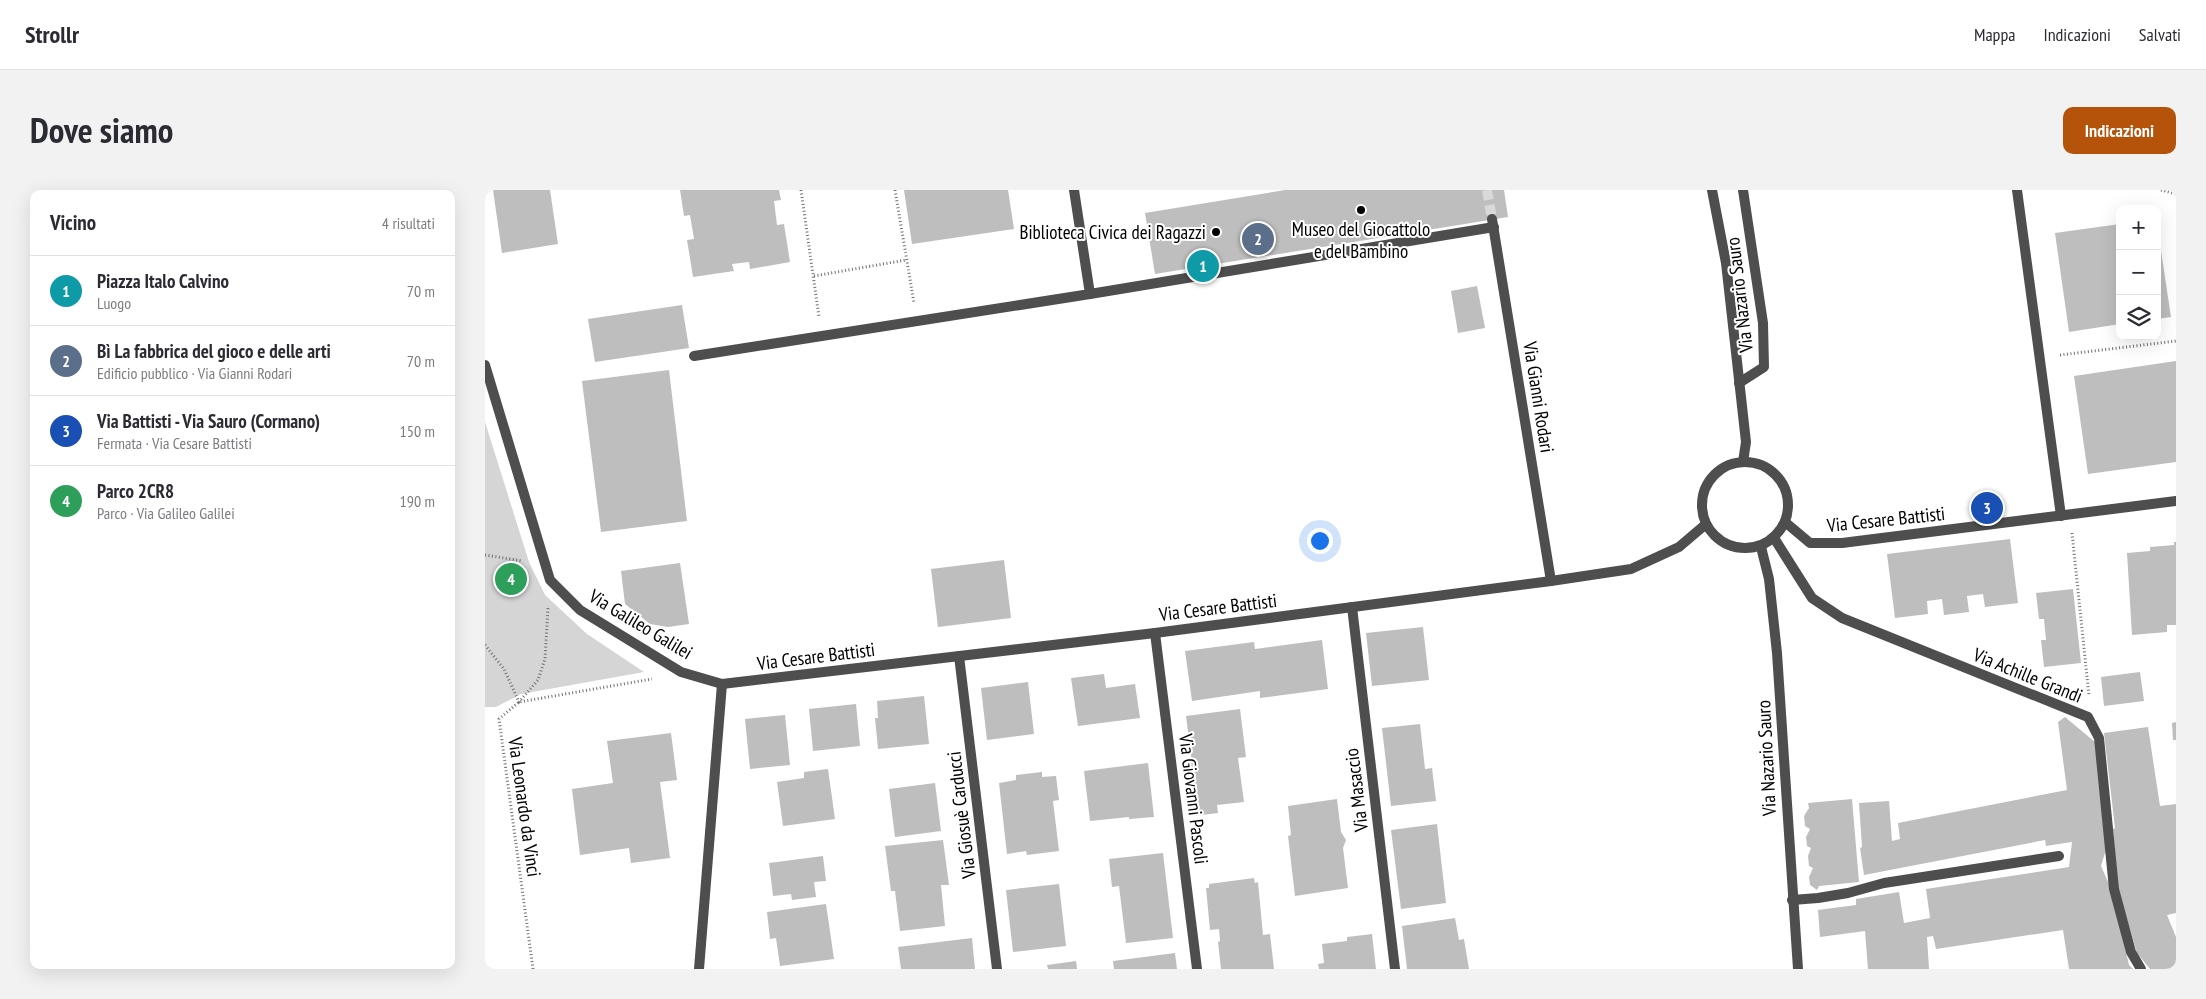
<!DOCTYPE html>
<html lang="it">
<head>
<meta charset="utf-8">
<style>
  body { margin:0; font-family:"PT Sans Narrow",sans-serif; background:#f2f2f3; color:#2b2b33 }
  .controls { position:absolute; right:15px; top:15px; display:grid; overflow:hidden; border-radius:10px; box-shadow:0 5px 20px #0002 }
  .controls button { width:45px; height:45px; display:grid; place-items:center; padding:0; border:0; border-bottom:1px solid #e1e1e2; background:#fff; color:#2b2b33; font:25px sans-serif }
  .you { position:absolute; left:834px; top:350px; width:18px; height:18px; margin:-12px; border:4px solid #fff; border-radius:50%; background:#1a73e8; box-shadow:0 0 0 8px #1a73e833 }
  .badge { display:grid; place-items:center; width:32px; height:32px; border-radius:50%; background:#b45309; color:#fff; font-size:16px; font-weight:700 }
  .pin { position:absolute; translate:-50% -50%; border:2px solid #fff; box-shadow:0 1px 5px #0006 }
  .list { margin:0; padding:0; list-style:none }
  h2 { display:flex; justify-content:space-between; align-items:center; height:65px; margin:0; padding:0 20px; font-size:21px }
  h2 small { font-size:16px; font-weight:400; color:#7c7c81 }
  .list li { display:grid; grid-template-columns:32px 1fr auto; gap:15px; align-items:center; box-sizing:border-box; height:70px; padding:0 20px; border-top:1px solid #e1e1e2 }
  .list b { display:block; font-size:19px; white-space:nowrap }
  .list p { margin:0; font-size:16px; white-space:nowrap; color:#7c7c81 }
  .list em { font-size:16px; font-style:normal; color:#7c7c81 }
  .icon { flex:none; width:28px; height:28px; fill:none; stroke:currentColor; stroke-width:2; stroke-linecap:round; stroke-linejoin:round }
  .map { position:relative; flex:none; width:1691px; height:779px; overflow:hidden; border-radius:10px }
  header { display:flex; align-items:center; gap:30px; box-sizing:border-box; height:70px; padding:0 25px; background:#fff; border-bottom:1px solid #e1e1e2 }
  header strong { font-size:24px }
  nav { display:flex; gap:28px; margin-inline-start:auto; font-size:18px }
  .intro { display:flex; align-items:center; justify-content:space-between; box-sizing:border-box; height:120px; padding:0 30px }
  h1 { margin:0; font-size:35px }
  .button { padding:12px 22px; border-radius:10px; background:#b45309; color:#fff; font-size:18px; font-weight:700 }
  main { display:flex; gap:30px; padding:0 30px }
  aside { flex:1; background:#fff; border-radius:10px; box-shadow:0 5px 20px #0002 }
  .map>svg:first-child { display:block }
  .green { fill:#d5d5d5 }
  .building { fill:#bebebe }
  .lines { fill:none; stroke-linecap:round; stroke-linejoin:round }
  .minor-tunnel { stroke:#d9d9d9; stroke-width:10; stroke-dasharray:10 5; stroke-linecap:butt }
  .path { stroke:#707070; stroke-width:3; stroke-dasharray:1 2.5; stroke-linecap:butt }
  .service { stroke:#4e4e4e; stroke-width:10 }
  .minor { stroke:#4e4e4e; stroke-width:10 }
  .tertiary { stroke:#4e4e4e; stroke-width:10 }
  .poi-dot { fill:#000; stroke:#fff; stroke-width:2 }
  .labels { text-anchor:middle; stroke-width:4; stroke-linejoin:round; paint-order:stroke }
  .poi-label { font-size:19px; fill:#000; stroke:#fff }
  .street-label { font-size:19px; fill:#000; stroke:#fff }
</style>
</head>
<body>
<header>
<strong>Strollr</strong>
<nav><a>Mappa</a><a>Indicazioni</a><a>Salvati</a></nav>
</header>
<div class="intro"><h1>Dove siamo</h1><a class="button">Indicazioni</a></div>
<main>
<aside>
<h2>Vicino<small>4 risultati</small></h2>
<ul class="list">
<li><span class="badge" style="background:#0f9aa8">1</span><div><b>Piazza Italo Calvino</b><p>Luogo</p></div><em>70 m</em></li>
<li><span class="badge" style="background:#5c6f8a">2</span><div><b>Bì La fabbrica del gioco e delle arti</b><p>Edificio pubblico · Via Gianni Rodari</p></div><em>70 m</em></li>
<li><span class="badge" style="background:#1a4fb4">3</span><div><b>Via Battisti - Via Sauro (Cormano)</b><p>Fermata · Via Cesare Battisti</p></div><em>150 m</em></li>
<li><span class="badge" style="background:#2e9e5b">4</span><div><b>Parco 2CR8</b><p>Parco · Via Galileo Galilei</p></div><em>190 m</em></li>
</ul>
</aside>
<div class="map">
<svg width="1691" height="779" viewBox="0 0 1691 779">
  <rect width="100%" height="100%" fill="#fff"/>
  <path class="green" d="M0,232L44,372L60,405L102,444L159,482L36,504L11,517H0Z"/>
  <g class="building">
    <path d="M8,0H65L73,54L17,63Z"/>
    <path d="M195,0H294L296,10L289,11L292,35L299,34L305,72L265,79L264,72L247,74L249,81L208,87L202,50L209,49L205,25L199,26Z"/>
    <path d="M419,0H523L529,39L427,54Z"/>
    <path d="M800,0H1019L1023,27L670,84L660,23Z"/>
    <path d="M1635,34V134L1584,142L1570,43Z"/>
    <path d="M1672,34L1686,127L1672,129Z"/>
    <path d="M992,96L1000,138L973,143L966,101Z"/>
    <path d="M197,115L204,158L110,172L103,129Z"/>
    <path d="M1691,171V272L1603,284L1589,186Z"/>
    <path d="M184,180L202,331L116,342L97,191Z"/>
    <path d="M1525,349L1533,413L1500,417L1498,404L1482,406L1484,422L1459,425L1457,409L1442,411L1443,424L1410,428L1402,364Z"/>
    <path d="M1689,352H1691V435H1682V442L1647,445L1642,363L1665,361V357L1689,355Z"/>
    <path d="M519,370L526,428L453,437L446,379Z"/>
    <path d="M195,373L204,434L183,437L165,434L140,414L136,381Z"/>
    <path d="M1588,399L1596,473L1559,477L1556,450H1561L1559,429H1554L1551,403Z"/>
    <path d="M938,437L944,490L887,496L881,443Z"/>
    <path d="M837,450L843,499L775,508V501L707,511L700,461L769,452L770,459Z"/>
    <path d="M1655,482L1659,511L1619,516L1616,487Z"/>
    <path d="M619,484L621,498L650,494L655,528L593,536L586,488Z"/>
    <path d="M543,492L549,544L502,550L496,498Z"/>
    <path d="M439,506L444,554L393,559L390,528H393L392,511Z"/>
    <path d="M371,514L375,556L328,561L324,519Z"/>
    <path d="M755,519L761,567L753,568L759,612L732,615L733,623L708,626L701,574L707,573L701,526Z"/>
    <path d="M300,525L305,575L265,579L260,529Z"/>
    <path d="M1580,527L1610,552L1622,656L1616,676L1627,701L1644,775L1648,779H1584L1578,740L1451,759L1448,746L1442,747L1444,779H1383L1380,741L1335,747L1333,720L1371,715V709L1414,702L1419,733L1445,728L1441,699L1584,677L1587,652L1561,656L1560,650L1379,685L1375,658L1377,657L1374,613L1404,611L1407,651L1415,649L1413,633L1582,600L1573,532Z"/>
    <path d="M1691,532V550H1688L1687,533Z"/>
    <path d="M935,534L940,579L947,578L951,611L906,616L897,538Z"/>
    <path d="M1663,537L1675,616L1691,614V723L1682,725L1691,747V779H1665L1652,763L1633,699L1628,639L1630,638L1619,543Z"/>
    <path d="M186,543L192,590L175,592L185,668L146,673L144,658L95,665L87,599L128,593L122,551Z"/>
    <path d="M663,573L669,627L644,629V627L605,631L599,581Z"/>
    <path d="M343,579L350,629L298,636L292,592L319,588V582Z"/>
    <path d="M557,582V587L571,586L574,610L568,611L574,661L542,665L541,661L522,664L514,593L531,590V585Z"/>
    <path d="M450,593L456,641L410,647L404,599Z"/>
    <path d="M852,609L856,642L861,650L858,658L863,698L810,706L803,646L806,645L803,616Z"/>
    <path d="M1367,609L1374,692L1334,696L1332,700L1325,695L1324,687L1328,678L1324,676L1323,666L1326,658L1322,656L1321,647L1325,639L1320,636L1319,626L1324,618L1323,613Z"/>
    <path d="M952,634L961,713L916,719L906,640Z"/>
    <path d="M458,650L464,695H456L460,736L415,741L410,701H406L400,656Z"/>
    <path d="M678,663L688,748L641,753L634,696L627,697L624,669Z"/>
    <path d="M338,666L341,691L329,692L331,707L307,710L306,704L288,706L284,673Z"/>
    <path d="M769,688L770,693L773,692L778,745L785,744L789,779H736L733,752L735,751L734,739L725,740L721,698H724V694Z"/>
    <path d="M574,694L581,756L528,762L521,700Z"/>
    <path d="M341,714L349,769L295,776L291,748L285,749L282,722Z"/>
    <path d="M970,728L974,750L979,749L984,779H922L917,736Z"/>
    <path d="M887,744L891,779H834L833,774L839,773L837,754L862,751V747Z"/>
    <path d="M487,748L490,779H416L413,757Z"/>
    <path d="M690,763L692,779H629L628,771Z"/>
    <path d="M591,771L592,779H563L562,775Z"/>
  </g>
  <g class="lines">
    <path class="minor-tunnel" d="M1002,0L1007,29"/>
    <g class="path">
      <path d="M316,0L334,127"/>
      <path d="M410,0L429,113"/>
      <path d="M1676,0L1691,4"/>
      <path d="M329,86L421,70"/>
      <path d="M1575,165L1691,151"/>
      <path d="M1587,343L1604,506"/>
      <path d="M0,365L38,371"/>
      <path d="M0,455L19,479L34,512L53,490L60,469L63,418"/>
      <path d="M48,779L14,529L34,512L167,489"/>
    </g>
    <g class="service">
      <path d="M1532,0L1576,326"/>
      <path d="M605,104L1009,37"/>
      <path d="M1307,710L1333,708L1363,703L1399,693L1574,666"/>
    </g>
    <g class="minor">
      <path d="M1007,29L1066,391"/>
      <path d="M209,166L605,104L589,0"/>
      <path d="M0,175L65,390L95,420L196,482L237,494L670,443L1066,391L1146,379L1194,357L1221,334"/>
      <path d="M1254,193L1279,177L1278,133L1258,0"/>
      <path d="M1300,332L1325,353H1357L1691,311"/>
      <path d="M1289,348L1327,408L1357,428L1603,527L1614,548L1629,699L1646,762L1656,779"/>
      <path d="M867,417L910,779"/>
      <path d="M670,443L712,779"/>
      <path d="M474,466L512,779"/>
      <path d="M214,779L237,494"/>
    </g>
    <g class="tertiary">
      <path d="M1227,0L1241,73L1261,252L1258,272"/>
      <circle cx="1260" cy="315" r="43"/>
      <path d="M1276,357L1284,389L1292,463L1313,779"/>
    </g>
  </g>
  <g class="poi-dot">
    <circle cx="876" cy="20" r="5"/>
    <circle cx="731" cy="42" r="5"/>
  </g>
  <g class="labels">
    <g class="poi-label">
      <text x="876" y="46">Museo del Giocattolo<tspan x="876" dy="22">e del Bambino</tspan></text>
      <text x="721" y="49" text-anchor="end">Biblioteca Civica dei Ragazzi</text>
    </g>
    <g class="street-label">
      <text transform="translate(1254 105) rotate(-97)" y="7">Via Nazario Sauro</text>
      <text transform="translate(1054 207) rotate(81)" y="7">Via Gianni Rodari</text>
      <text transform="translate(1401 329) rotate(-6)" y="7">Via Cesare Battisti</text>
      <text transform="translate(733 417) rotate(-7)" y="7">Via Cesare Battisti</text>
      <text transform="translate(156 434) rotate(31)" y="7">Via Galileo Galilei</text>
      <text transform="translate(331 466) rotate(-7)" y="7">Via Cesare Battisti</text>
      <text transform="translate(1543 485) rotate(22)" y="7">Via Achille Grandi</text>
      <text transform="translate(1281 568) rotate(-93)" y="7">Via Nazario Sauro</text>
      <text transform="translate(871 600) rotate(-97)" y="7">Via Masaccio</text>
      <text transform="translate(709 609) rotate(83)" y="7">Via Giovanni Pascoli</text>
      <text transform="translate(40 617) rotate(82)" y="7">Via Leonardo da Vinci</text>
      <text transform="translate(476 625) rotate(-97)" y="7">Via Giosuè Carducci</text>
    </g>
  </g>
</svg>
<div class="controls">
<button>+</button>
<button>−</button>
<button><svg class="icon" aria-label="layers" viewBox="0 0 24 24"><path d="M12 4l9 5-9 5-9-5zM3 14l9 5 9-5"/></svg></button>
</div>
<div class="you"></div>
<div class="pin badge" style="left:718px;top:76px;background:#0f9aa8">1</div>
<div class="pin badge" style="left:773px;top:49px;background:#5c6f8a">2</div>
<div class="pin badge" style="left:1502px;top:318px;background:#1a4fb4">3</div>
<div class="pin badge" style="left:26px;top:389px;background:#2e9e5b">4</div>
</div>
</main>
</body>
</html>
